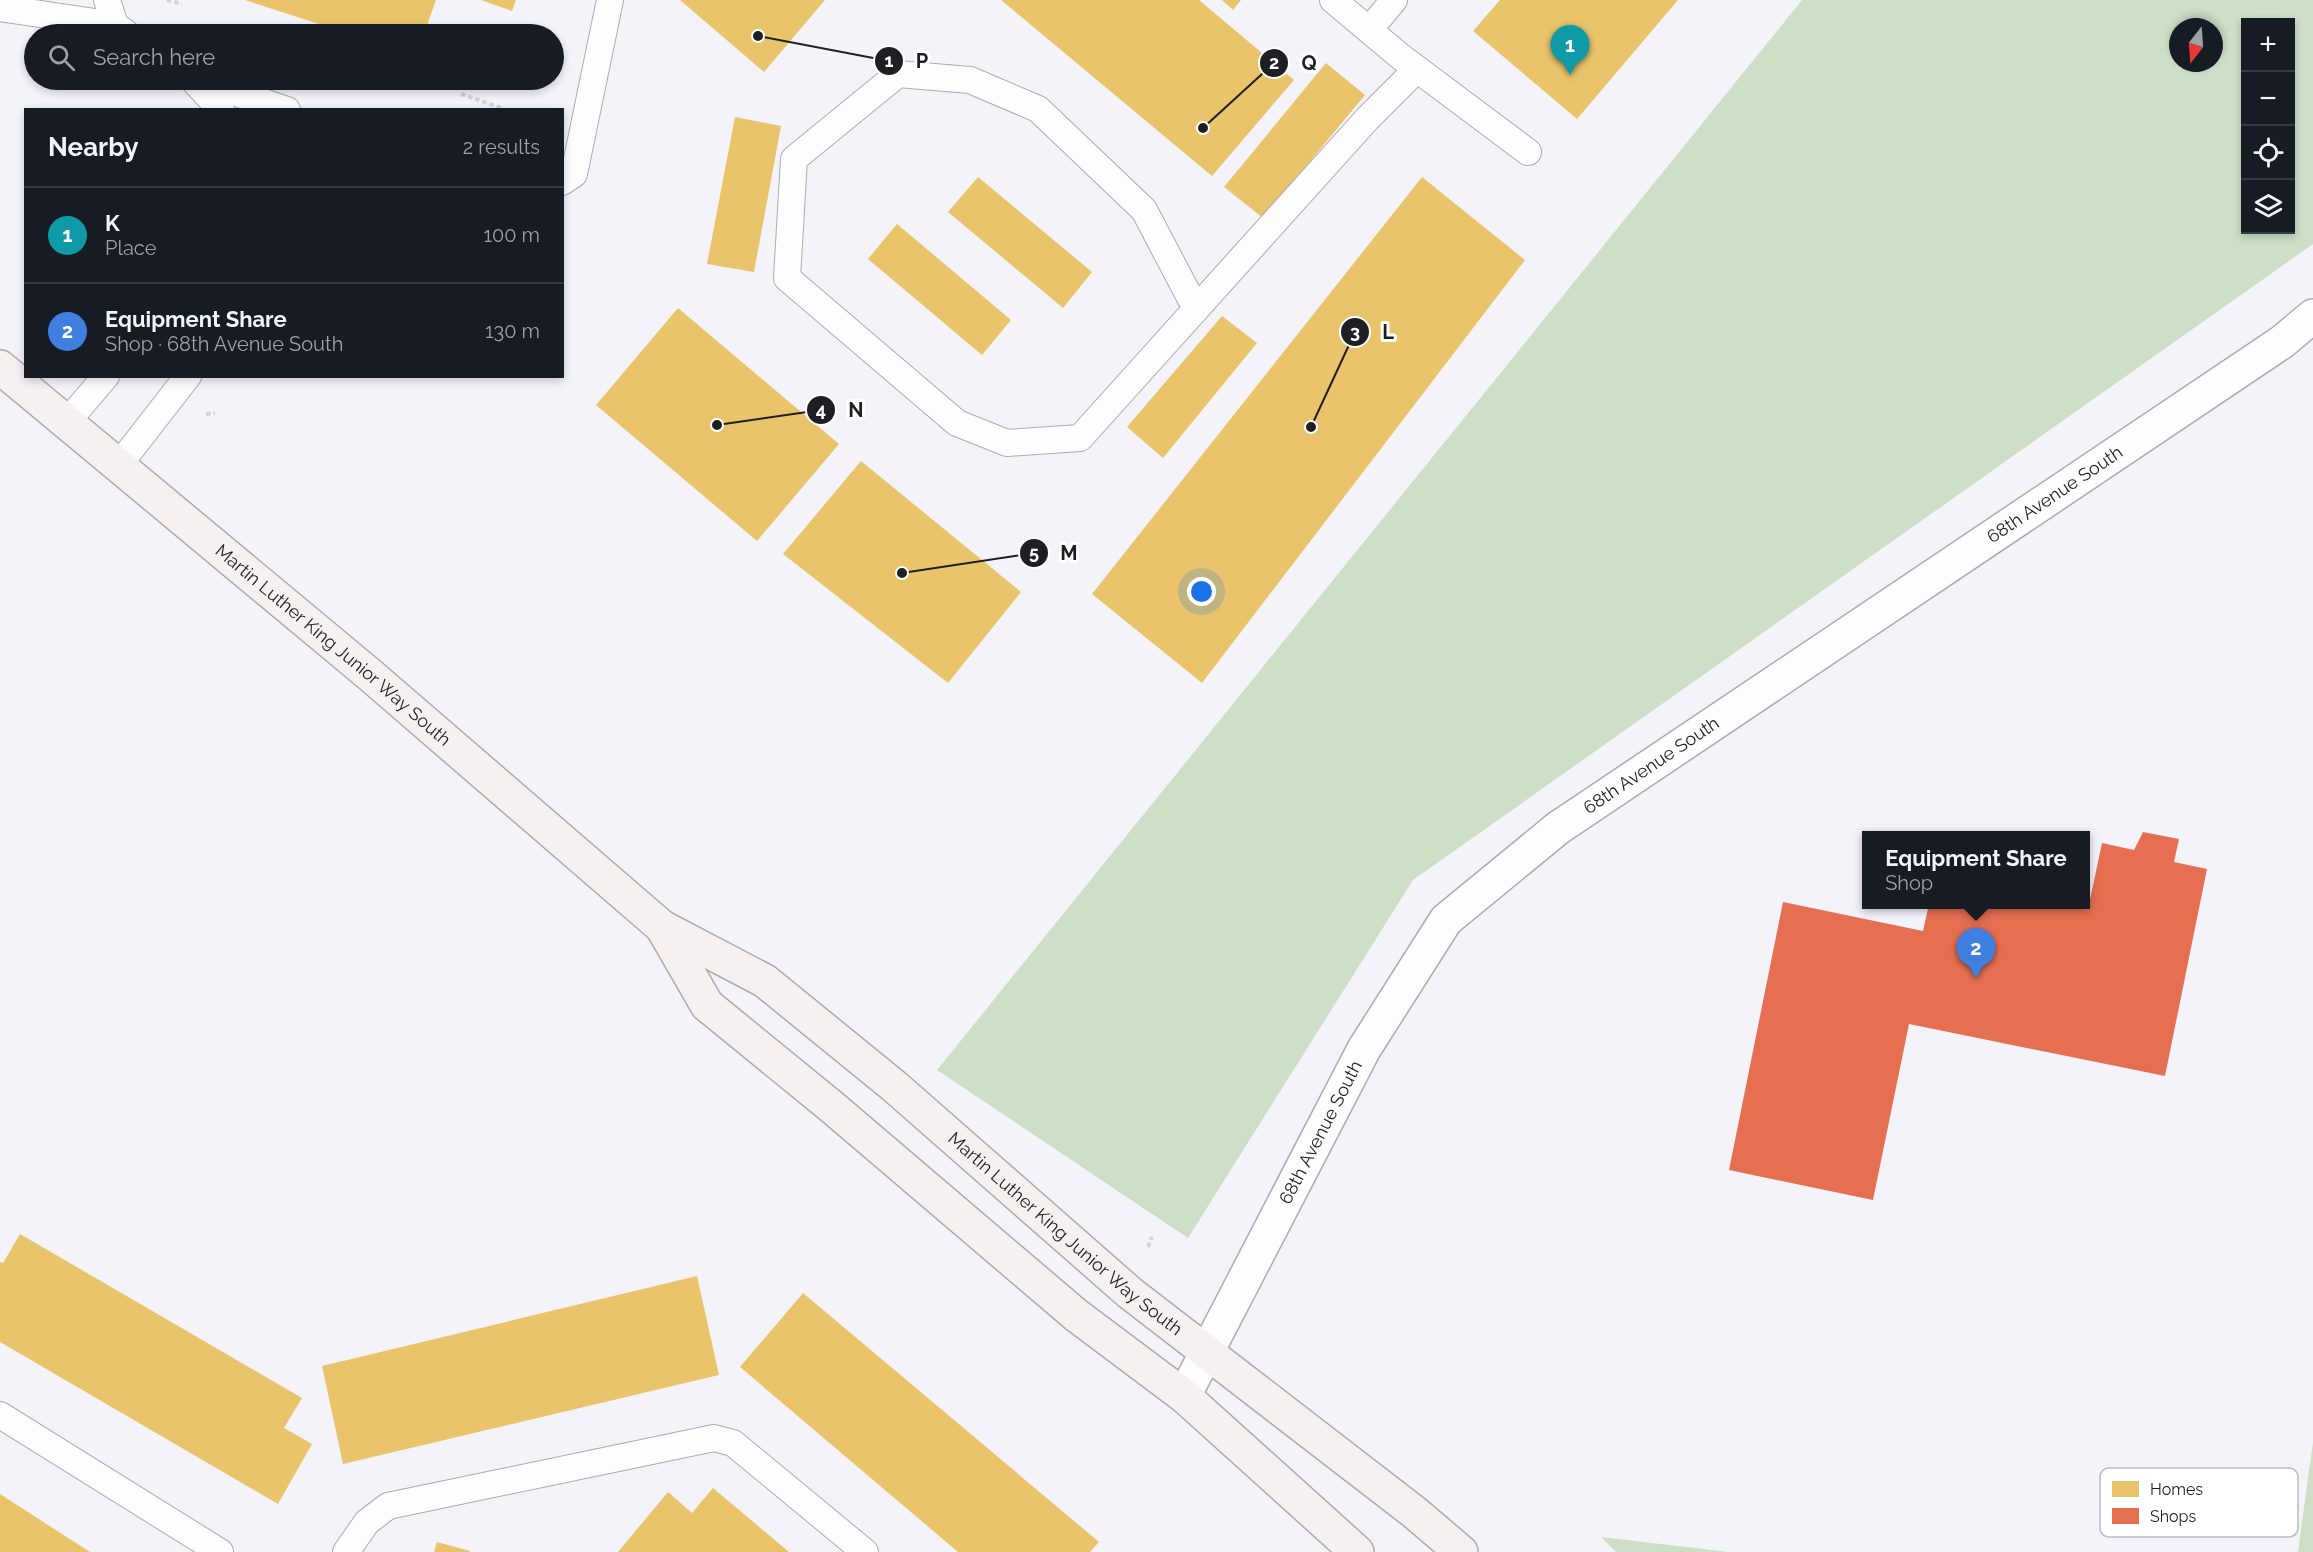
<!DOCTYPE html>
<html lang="en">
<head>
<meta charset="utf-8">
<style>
  body { margin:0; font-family:Raleway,sans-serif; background:#20242c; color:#f1f3f6 }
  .controls { position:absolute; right:18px; top:18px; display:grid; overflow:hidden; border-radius:0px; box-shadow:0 3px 9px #0003 }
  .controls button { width:54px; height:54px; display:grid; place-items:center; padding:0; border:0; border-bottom:2px solid #363941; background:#171b24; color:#f1f3f6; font:30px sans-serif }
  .compass { position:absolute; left:2169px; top:18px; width:54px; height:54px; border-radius:50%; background:#171b24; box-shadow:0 3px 9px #0003; rotate:197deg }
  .you { position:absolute; left:1202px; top:592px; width:21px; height:21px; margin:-15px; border:4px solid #fff; border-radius:50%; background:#1a73e8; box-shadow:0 0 0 9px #1a73e833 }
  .badge { display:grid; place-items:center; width:39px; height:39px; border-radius:50%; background:#7c3aed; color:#fff; font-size:20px; font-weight:700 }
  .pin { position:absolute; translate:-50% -50px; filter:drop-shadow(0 2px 3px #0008) }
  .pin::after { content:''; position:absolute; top:32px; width:21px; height:18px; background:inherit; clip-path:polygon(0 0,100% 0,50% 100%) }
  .popup { position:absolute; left:1862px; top:831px; width:228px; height:78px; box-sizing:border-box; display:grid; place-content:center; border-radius:0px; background:#171b24; filter:drop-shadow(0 2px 4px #0005); font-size:20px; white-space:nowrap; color:#9ea1a6 }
  .popup b { font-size:22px; color:#f1f3f6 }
  .popup::after { content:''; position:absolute; left:50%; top:100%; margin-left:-12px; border:12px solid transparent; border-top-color:#171b24 }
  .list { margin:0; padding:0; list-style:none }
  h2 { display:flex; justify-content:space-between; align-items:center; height:78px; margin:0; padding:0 24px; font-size:26px }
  h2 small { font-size:20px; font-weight:400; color:#9ea1a6 }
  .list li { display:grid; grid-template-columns:39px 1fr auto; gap:18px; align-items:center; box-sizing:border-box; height:96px; padding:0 24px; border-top:2px solid #363941 }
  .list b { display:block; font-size:22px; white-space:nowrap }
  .list p { margin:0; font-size:20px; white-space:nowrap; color:#9ea1a6 }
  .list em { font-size:20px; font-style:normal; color:#9ea1a6 }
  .icon { flex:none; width:33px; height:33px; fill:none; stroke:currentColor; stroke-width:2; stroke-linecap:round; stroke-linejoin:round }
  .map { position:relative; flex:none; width:2313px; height:1552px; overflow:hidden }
  .search { position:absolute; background:#171b24; box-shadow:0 3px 9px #0003; left:24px; top:24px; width:540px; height:66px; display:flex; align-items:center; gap:15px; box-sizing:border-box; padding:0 21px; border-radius:33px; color:#9ea1a6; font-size:22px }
  .panel { position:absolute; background:#171b24; box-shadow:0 3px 9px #0003; left:24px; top:108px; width:540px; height:270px; border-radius:0px }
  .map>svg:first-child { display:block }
  .green { fill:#cddfc7; fill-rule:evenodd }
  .homes { fill:#e9c46a }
  .shops { fill:#e76f51 }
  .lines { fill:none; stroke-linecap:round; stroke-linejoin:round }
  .service-casing { stroke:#acabb0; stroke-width:28 }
  .tertiary-casing { stroke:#acabb0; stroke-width:36 }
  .secondary-casing { stroke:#acabb0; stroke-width:36 }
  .path { stroke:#d3d3d6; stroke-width:4; stroke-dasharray:4.5 3; stroke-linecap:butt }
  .service { stroke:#fdfdfe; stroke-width:26 }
  .tertiary { stroke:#fdfdfe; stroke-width:33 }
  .secondary { stroke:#f6f1f0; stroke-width:33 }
  .labels { text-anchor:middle; stroke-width:6; stroke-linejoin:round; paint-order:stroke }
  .street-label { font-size:18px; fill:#1f1f23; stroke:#fff }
  .key { fill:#fff; stroke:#bcbcbd; stroke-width:1.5 }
  .key-label { font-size:16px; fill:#1f1f23 }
  .leader { fill:none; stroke:#1f1f23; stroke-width:2 }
  .callout-dot { fill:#1f1f23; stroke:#fff; stroke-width:2 }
  .mark-label { font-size:18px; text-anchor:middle; font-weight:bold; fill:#fff }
  .callout-label { font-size:20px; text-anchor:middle; font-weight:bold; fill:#1f1f23; stroke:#fff; stroke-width:6; stroke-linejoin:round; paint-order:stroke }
</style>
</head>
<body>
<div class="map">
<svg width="2313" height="1552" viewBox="0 0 2313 1552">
  <rect width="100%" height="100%" fill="#f4f3fa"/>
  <g class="green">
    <path d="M1802,0H2313V244L1413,880L1188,1238L937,1070ZM2246,22H2290V230H2246ZM2178,27H2214V63H2178Z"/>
    <path d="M2313,1442V1552H2298Z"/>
    <path d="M1601,1537L1729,1552H1616Z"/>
  </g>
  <g class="homes">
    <path d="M245,0H436L424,34H323L325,26Z"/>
    <path d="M481,0H516L512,11Z"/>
    <path d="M680,0H825L764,72Z"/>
    <path d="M1001,0H1199L1294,80L1212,176Z"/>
    <path d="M1222,0H1241L1233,10Z"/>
    <path d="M1500,0H1678L1577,119L1473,31Z"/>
    <path d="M1326,63L1365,95L1263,218L1224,187Z"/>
    <path d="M735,117L781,126L754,272L707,264Z"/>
    <path d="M978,177L1092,272L1063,308L948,212Z"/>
    <path d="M1422,177L1525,260L1202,683L1092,594Z"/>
    <path d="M897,224L1011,320L982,355L868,259Z"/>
    <path d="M678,308L839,444L757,541L596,405Z"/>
    <path d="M1222,316L1257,343L1163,458L1127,427Z"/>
    <path d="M861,461L1021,592L948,683L783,554Z"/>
    <path d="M20,1234L302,1398L284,1428L312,1444L278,1504L0,1342V1262L3,1263Z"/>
    <path d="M697,1276L719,1375L343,1464L322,1366Z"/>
    <path d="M803,1293L1099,1542L1090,1552H958L740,1367Z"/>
    <path d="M713,1488L789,1552H618L668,1492L692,1513Z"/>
    <path d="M0,1494L90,1552H0Z"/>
    <path d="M437,1542L470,1551V1552H434Z"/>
  </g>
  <path class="shops" d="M2143,832L2179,839L2174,862L2207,869L2165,1076L1909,1024L1873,1200L1729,1170L1783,902L1923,931L1929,904H2067L2088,909L2102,843L2134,850Z"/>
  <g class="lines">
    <g class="service-casing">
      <g id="service">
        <path d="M107,0L115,25L126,33"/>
        <path d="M1333,0L1401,57L1528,152"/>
        <path d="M0,8L115,25"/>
        <path d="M1369,30L1394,0"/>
        <path d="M193,80L221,110"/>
        <path d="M198,80L287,110"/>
        <path d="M562,182L574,174L610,0"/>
        <path d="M1196,309L1144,210L1038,109L970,80L898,74L794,159L787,278L957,423L1007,443L1080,438L1368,118L1417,69"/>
        <path d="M66,423L106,376"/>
        <path d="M118,466L188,376"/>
        <path d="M0,1415L220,1552"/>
        <path d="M346,1552L367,1522L388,1506L714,1438L733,1443L865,1552"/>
      </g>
    </g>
    <g class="tertiary-casing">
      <g id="tertiary">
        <path id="s1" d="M1184,1396L1364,1049L1446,920L1558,828L2282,342L2313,316"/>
      </g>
    </g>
    <g class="secondary-casing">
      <g id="secondary">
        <path id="s2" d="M0,367L369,674L662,927L765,981L894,1086L1130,1293L1414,1512L1461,1552"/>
        <path d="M662,927L707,1005L832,1107L1076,1315L1184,1396L1357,1552"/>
      </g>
    </g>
    <g class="path">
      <path d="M167,0L182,4"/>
      <path d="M461,94L501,108"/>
      <path d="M206,414L215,413"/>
      <path d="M1148,1247L1152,1237"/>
    </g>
    <use href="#service" class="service"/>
    <use href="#tertiary" class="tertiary"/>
    <use href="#secondary" class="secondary"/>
  </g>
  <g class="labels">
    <g class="street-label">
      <text dy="6" stroke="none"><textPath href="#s1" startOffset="1287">68th Avenue South</textPath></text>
      <text dy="6" stroke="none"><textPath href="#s2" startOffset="434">Martin Luther King Junior Way South</textPath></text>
      <text dy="6" stroke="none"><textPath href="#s1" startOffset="801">68th Avenue South</textPath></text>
      <text dy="6" stroke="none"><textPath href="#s1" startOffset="297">68th Avenue South</textPath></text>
      <text dy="6" stroke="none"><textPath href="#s2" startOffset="1376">Martin Luther King Junior Way South</textPath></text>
    </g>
  </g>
  <rect x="2100" y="1468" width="198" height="69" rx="9" class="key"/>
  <rect x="2112" y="1481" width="27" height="16" fill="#e9c46a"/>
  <rect x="2112" y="1508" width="27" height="16" fill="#e76f51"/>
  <g class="key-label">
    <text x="2150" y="1495">Homes</text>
    <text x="2150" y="1522">Shops</text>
  </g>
  <path class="leader" d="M758 36L889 61M1203 128L1274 63M1311 427L1355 332M717 425L821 410M902 573L1034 553"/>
  <g class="callout-dot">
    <circle cx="758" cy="36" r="6"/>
    <circle cx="1203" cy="128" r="6"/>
    <circle cx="1311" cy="427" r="6"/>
    <circle cx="717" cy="425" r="6"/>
    <circle cx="902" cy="573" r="6"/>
    <circle cx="889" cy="61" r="15"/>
    <circle cx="1274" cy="63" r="15"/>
    <circle cx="1355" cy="332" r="15"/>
    <circle cx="821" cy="410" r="15"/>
    <circle cx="1034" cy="553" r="15"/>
  </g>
  <g class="mark-label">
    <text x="889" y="67">1</text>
    <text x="1274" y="69">2</text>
    <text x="1355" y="338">3</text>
    <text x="821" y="416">4</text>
    <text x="1034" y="559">5</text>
  </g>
  <g class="callout-label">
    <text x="922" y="68">P</text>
    <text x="1309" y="70">Q</text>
    <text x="1388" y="339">L</text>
    <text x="856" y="417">N</text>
    <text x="1069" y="560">M</text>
  </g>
</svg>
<div class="controls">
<button>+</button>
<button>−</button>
<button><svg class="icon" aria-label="locate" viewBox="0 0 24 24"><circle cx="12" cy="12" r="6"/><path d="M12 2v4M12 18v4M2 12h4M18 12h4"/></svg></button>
<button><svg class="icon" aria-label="layers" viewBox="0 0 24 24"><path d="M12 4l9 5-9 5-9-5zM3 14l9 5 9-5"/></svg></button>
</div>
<svg class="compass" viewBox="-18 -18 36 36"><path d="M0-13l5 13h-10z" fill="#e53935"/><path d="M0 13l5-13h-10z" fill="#9ea1a6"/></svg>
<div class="you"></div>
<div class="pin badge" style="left:1570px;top:75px;background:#0f9aa8">1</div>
<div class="pin badge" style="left:1976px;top:978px;background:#3f7fe0">2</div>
<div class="popup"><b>Equipment Share</b>Shop</div>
<div class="search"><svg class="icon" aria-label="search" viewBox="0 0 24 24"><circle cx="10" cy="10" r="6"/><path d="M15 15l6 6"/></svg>Search here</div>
<section class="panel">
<h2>Nearby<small>2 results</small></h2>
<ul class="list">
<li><span class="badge" style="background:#0f9aa8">1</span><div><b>K</b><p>Place</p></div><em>100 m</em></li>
<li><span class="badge" style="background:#3f7fe0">2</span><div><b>Equipment Share</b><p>Shop · 68th Avenue South</p></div><em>130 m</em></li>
</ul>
</section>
</div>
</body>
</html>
